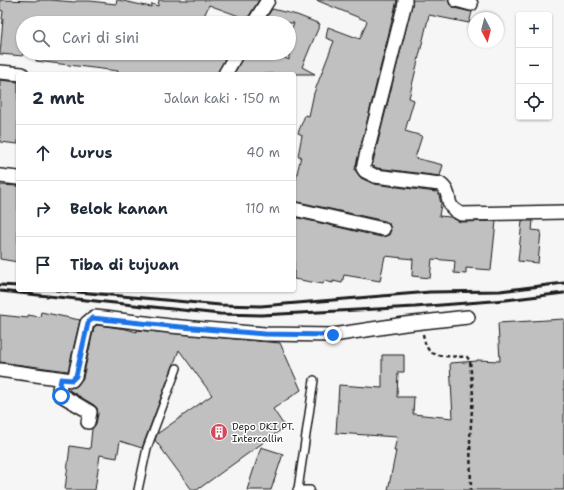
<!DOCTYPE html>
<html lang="id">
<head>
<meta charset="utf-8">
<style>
  body { margin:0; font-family:"Shantell Sans",sans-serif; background:#f2f2f3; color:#1f2937 }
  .controls { position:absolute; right:12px; top:12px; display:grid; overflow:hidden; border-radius:4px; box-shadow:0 1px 3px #0004 }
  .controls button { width:36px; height:36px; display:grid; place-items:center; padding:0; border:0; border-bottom:1px solid #e0e1e3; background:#fff; color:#1f2937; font:20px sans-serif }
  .compass { position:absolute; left:468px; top:12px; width:36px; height:36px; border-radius:50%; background:#fff; box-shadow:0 1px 3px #0004; rotate:173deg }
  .stop { position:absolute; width:12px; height:12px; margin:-9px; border:3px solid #1a73e8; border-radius:50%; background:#fff }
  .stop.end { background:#1a73e8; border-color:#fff; box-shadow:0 1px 4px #0008 }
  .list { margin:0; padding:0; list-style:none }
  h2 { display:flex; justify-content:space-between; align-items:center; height:52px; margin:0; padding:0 16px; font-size:17px }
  h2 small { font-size:13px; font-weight:400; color:#747a83 }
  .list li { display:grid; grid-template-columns:26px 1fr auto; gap:12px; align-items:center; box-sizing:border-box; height:56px; padding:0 16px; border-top:1px solid #e0e1e3 }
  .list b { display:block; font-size:15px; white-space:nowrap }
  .list em { font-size:13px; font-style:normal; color:#747a83 }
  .icon { flex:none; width:22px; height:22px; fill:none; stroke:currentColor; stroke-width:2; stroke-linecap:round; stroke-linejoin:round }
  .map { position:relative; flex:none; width:564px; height:490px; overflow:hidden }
  .search { position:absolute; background:#fff; box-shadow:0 1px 3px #0004; left:16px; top:16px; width:280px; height:44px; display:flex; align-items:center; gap:10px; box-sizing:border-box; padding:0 14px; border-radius:22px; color:#747a83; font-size:15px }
  .panel { position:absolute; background:#fff; box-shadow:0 1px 3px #0004; left:16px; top:72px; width:280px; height:220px; border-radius:4px }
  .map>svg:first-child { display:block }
  .building { fill:#c0c0c0; stroke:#1c1c1c }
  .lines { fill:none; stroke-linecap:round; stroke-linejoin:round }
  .service-casing { stroke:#1c1c1c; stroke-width:10 }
  .minor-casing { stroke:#1c1c1c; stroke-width:16 }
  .path { stroke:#1c1c1c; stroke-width:2.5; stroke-dasharray:4 3; stroke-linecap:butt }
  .service { stroke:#fff; stroke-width:7 }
  .minor { stroke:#fff; stroke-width:13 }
  .rail { stroke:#1c1c1c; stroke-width:3 }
  .route { stroke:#1a73e8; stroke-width:5 }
  .labels { text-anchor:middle; stroke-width:3; stroke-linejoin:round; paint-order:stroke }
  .poi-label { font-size:10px; fill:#1c1c1c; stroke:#fff; text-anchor:start }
</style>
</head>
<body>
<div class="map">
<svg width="564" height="490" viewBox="0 0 564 490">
  <rect width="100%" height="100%" fill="#f6f6f6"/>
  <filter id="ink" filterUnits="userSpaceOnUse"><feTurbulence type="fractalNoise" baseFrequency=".025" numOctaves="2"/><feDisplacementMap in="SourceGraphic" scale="8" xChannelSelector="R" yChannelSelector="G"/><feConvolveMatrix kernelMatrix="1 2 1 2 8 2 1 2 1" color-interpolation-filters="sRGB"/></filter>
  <g filter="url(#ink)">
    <g class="building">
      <path d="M0,0L39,1V0H50L75,2L76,1H90L116,4L117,0H118L151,7L152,4L158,6L159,0H259L247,19L209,5L201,23H142L131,21V23H23V56L0,54L3,19H2L3,11L0,10Z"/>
      <path d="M316,0H397L355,170L361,178L374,184L436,192L439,195L441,204L439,216L450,217L461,222L496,221L491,270L466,268V274L454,273L455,261L432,259L430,278L412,276L413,259L385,256L380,281L344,275L342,283L333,281V283L324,281L323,284L294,279V217L381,237L389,235L391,230L389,223L385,221L294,201V187L301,156H298L302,135L298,133L305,115L309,116L314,93L334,41L326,38L328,27L360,39L367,21Z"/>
      <path d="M413,0H448L450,5L454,8L472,12L469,23L429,15L409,98L414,100L405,131L422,136L415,158L443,165L440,176L377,168L372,166Z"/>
      <path d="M272,9L297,15L320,24L302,67L315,74H234L245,53H276L289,60V42L292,35L289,34L294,23H263Z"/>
      <path d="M37,53H228L217,74H117L118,71L36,61Z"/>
      <path d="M0,80L18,82V144L0,142Z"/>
      <path d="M0,185L18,186V262L0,259Z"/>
      <path d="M522,221H533L532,230L541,231L538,263L518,261Z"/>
      <path d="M41,312L80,320L68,371L0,362V315L28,318V315L40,317Z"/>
      <path d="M564,319V490H388L396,451H394L397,437L336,433L339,385L382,388V355H404V372H398L397,397H414L413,414L453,418L450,363L477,361V360L500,361L498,323Z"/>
      <path d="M97,325L126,329L137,332V330L280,343L301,390L273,409L285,427L197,490H192L155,440L157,434L212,395L179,350L142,448L120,441L117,458L100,455L95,490H65L70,446L90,449L92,429L96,424L98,414L97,408L94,405L69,390L70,388L75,387L78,385L83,378L94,327Z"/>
      <path d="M261,447L283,454L271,490H247Z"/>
    </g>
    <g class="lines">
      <g class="service-casing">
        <g id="service">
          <path d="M298,489L314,380"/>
          <path d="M138,490L147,448L177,368"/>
          <path d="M297,490H310"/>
        </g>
      </g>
      <g class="minor-casing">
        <g id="minor">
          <path d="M405,0V3L363,168L365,171L375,176L440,184C455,195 441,204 461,214L564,212"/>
          <path d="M456,0L471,4"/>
          <path d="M254,23L268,0"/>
          <path d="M0,72L22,74"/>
          <path d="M225,74L237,53"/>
          <path d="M0,176L18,178"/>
          <path d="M294,209L383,229"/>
          <path d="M0,370L72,380L75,376L87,323L93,318L95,317L170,326L265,334L333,335L405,324L468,317"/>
          <path d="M61,379L59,390L61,395L90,412L88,422"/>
        </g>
      </g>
      <path class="path" d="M423,334C424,339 425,345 428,349C433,358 457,356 467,357L470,361L473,395L470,438L471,490"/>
      <use href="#service" class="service"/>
      <use href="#minor" class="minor"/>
      <g class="rail">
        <path d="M0,285L18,286"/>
        <path d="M56,290L220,305L261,306L430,292L500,291L564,283"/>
        <path d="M0,291L220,314L261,315L415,307L506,300L564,293"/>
      </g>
    </g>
  </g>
  <g class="lines" filter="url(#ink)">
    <path class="route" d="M61,396L59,390L61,379L72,380L76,376L88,323L92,318L170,326L265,334L333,335"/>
  </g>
  <defs>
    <g id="building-disc" transform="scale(0.9)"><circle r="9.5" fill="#d1495b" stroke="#fff"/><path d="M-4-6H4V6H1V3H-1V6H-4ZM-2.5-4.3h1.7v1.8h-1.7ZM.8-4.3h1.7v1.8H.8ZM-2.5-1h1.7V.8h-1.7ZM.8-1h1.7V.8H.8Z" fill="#fff"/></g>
  </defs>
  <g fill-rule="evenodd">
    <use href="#building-disc" x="219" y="432"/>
  </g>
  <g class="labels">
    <g class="poi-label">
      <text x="232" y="430">Depo DKI PT.<tspan x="232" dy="12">Intercallin</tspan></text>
    </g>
  </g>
</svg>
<div class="controls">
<button>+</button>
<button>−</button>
<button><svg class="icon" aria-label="locate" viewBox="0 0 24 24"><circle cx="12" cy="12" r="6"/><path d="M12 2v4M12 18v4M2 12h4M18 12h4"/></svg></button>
</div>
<svg class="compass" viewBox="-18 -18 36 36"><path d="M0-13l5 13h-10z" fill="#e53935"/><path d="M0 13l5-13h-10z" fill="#747a83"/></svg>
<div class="stop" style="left:61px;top:396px"></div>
<div class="stop end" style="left:333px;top:335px"></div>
<div class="search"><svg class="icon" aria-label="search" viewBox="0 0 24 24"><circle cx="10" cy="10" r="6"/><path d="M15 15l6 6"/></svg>Cari di sini</div>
<section class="panel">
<h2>2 mnt<small>Jalan kaki · 150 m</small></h2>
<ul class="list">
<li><svg class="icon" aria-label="ahead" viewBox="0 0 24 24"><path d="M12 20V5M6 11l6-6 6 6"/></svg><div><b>Lurus</b></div><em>40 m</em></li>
<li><svg class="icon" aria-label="right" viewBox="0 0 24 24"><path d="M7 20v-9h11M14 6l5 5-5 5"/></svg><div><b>Belok kanan</b></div><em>110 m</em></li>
<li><svg class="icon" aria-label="arrive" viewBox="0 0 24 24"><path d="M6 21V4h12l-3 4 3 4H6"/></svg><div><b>Tiba di tujuan</b></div></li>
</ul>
</section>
</div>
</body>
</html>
